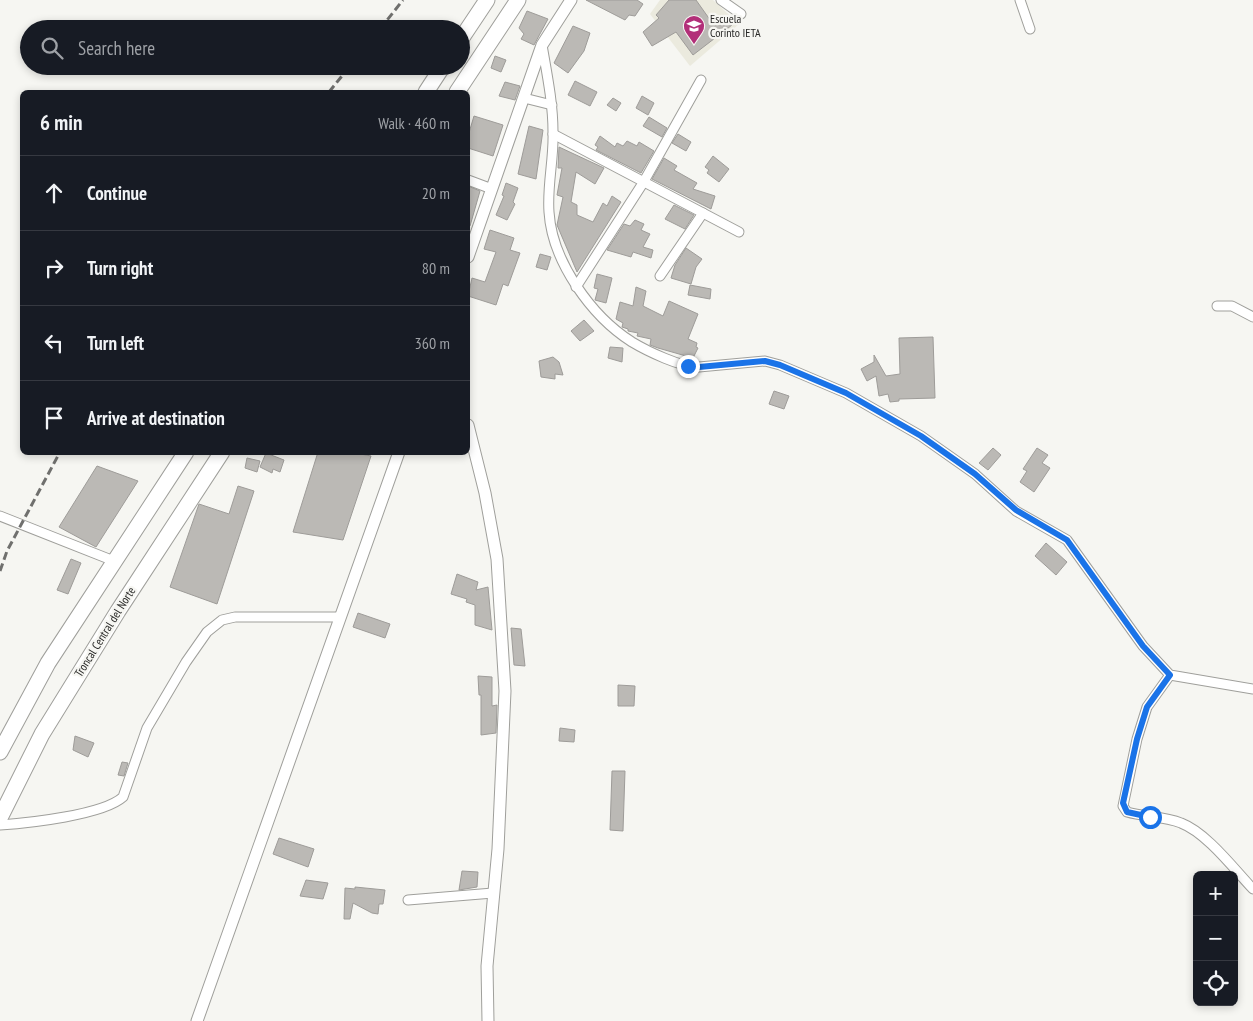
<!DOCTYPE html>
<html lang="en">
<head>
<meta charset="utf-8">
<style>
  body { margin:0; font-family:"PT Sans Narrow",sans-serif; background:#242831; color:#f1f3f6 }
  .controls { position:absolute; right:15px; bottom:15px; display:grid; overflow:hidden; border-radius:8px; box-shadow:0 2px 8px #0003 }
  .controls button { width:45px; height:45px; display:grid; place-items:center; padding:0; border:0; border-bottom:1px solid #363941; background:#171b24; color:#f1f3f6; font:25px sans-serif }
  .stop { position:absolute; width:15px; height:15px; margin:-11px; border:4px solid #1a73e8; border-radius:50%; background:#fff }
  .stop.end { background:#1a73e8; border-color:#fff; box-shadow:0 1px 5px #0008 }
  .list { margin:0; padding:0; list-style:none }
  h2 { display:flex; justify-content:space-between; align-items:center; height:65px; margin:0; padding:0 20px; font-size:21px }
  h2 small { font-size:16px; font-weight:400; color:#9ea1a6 }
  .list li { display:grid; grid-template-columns:32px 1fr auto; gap:15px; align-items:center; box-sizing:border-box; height:75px; padding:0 20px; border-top:1px solid #363941 }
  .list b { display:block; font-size:19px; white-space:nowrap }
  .list em { font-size:16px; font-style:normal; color:#9ea1a6 }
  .icon { flex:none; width:28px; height:28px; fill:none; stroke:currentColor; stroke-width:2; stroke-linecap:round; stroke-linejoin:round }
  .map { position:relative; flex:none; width:1253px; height:1021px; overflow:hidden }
  .search { position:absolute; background:#171b24; box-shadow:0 2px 8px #0003; left:20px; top:20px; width:450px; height:55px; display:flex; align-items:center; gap:12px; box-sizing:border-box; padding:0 18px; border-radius:28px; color:#9ea1a6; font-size:19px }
  .panel { position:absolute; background:#171b24; box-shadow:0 2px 8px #0003; left:20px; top:90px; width:450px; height:365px; border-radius:8px }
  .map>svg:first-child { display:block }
  .built { fill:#ebeade }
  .building { fill:#bbb9b5; stroke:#9e9c99 }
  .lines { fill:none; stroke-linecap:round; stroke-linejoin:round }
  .minor-casing { stroke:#9f9f9b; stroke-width:11 }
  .tertiary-casing { stroke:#9f9f9b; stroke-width:13 }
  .trunk-casing { stroke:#9f9f9b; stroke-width:17 }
  .minor { stroke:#fff; stroke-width:9 }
  .tertiary { stroke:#fff; stroke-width:11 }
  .trunk { stroke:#fff; stroke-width:15 }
  .rail { stroke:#70706e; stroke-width:3; stroke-dasharray:8 4; stroke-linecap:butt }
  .route { stroke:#1a73e8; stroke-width:6 }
  .labels { text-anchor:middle; stroke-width:4.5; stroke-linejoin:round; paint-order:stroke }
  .poi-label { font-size:12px; fill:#282827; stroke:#f6f6f2; text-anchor:start }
  .street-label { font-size:12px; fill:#282827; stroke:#f6f6f2 }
</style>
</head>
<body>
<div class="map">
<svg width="1253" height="1021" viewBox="0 0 1253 1021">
  <rect width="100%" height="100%" fill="#f6f6f2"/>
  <path class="built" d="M660,0H713L739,24L690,66L650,14Z"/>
  <g class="building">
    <path d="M586,0H637L643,4L635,16L629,15L625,20Z"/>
    <path d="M669,0H696L713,24L723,15L732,25L693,55L676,32L652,46L643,32L659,18L656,15Z"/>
    <path d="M527,11L548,19L534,45L521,39L524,34L519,28Z"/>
    <path d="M573,26L590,33L584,51L568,73L554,63Z"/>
    <path d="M495,56L506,60L501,72L491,68Z"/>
    <path d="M575,81L597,92L590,106L568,95Z"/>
    <path d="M505,82L520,86L515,100L499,96Z"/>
    <path d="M642,96L654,103L648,115L636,108Z"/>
    <path d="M613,98L621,103L616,111L607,105Z"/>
    <path d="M474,116L503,125L493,156L468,148V136Z"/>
    <path d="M649,117L667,128L662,137L643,126Z"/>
    <path d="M529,126L543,130L536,179L518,174Z"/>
    <path d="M678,134L691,142L686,151L672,143Z"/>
    <path d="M600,136L615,147L617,143L623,146L627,141L637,146L639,142L654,151L641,173L596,150L598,147L595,145Z"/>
    <path d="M559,147L604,168L595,184L576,172L571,202L577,205V215L593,222L603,203L607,206L612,196L621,202L577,272L557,225L563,197L557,195L562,168H558Z"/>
    <path d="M713,156L729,169L719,182L707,173L709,170L705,167Z"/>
    <path d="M664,158L677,166L674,170L697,183L693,189L715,196L711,209L652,179Z"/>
    <path d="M506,183L518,188L513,202L515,204L507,220L496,215L504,196L502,195Z"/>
    <path d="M468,186L480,191L470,226H468Z"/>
    <path d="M674,205L694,215L685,229L665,219Z"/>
    <path d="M635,220L644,224L641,230L650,234L643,247L653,250L651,258L633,252L631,257L607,250L624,224L630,226Z"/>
    <path d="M490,230L514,238L510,250L520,253L508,286L503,284L496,305L468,296L472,278L485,282L496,252L484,249Z"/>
    <path d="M686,248L702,259L696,267L691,284L671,278L675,265Z"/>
    <path d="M540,254L551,257L547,270L536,267Z"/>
    <path d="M597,274L612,278L606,303L595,300L598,289L594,288Z"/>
    <path d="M690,285L711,289L710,299L688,295Z"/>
    <path d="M636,287L646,291L643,306L663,316L669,301L698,314L688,339L697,343L696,347L698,348L693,358L658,348L650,345L651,339L637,336L638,333L628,331V329L622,327L623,323L616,319L620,302L633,306Z"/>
    <path d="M584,320L594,331L580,341L571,331Z"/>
    <path d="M933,337L935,398L899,399V401L890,402L888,394L879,396L876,376L867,381L861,369L874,362V355L886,376L900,374L899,338Z"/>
    <path d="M610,347L623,348L622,362L608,358Z"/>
    <path d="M553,357L559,362L563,375L555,374V379L541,377L539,361Z"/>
    <path d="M774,391L789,396L784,409L769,404Z"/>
    <path d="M993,448L1001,455L988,470L979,463Z"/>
    <path d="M1037,448L1048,455L1042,463L1050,468L1034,492L1020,482L1027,471L1023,469Z"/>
    <path d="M318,452H350L371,456L343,540L293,532Z"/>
    <path d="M266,453L284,460L280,472L273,469L272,473L260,467Z"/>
    <path d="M247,458L260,461L257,472L245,468Z"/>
    <path d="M97,466L138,481L96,547L59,527Z"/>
    <path d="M238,486L254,491L217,604L170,587L199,504L229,514Z"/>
    <path d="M1046,543L1067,562L1056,575L1035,556Z"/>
    <path d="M71,559L81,563L68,594L57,590Z"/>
    <path d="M457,574L478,582L476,590L488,587L492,630L475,625V605L466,602L467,599L451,594Z"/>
    <path d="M358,613L390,624L385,638L353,627Z"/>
    <path d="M511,628L521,629L525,666L514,665Z"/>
    <path d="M478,676L492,677V706L497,705L496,733L481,735V695H479Z"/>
    <path d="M618,685L635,686L634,706H618Z"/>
    <path d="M560,728L575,730L574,742L559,741Z"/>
    <path d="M75,736L94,743L88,757L73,750Z"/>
    <path d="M122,762L128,763L124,776L118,775Z"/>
    <path d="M612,771H625L623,831L610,830Z"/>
    <path d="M279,838L314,849L308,867L273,854Z"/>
    <path d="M462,871L478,872L477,887L459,890Z"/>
    <path d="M306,880L328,883L323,899L300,896Z"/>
    <path d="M355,887L385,890L383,904H379L378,914L372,913L353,903L350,919H344L345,888L355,889Z"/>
  </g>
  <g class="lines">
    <g class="minor-casing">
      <g id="minor">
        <path d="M721,0L741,14"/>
        <path d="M1020,0L1030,29"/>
        <path d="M542,45C547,74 553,103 553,132C554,159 547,185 549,212C552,261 591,316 632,342C647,351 682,368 699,367L765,361L780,365L846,393L921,436L975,474L1016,511L1067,540L1143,646L1170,675L1253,689"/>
        <path d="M524,98L552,105"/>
        <path d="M553,134L739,232"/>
        <path d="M468,180L492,189"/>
        <path d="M660,276L703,213"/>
        <path d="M576,287L643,183L701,80"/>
        <path d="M1217,306H1232L1253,317"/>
        <path d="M0,516L114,561"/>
        <path d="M1170,675L1147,707L1137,739L1123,806L1127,812C1144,817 1164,816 1181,823C1207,833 1234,869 1253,889"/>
        <path d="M0,825C29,823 103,815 123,797L147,728L186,662L207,632L222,620L235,617H340"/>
        <path d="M408,900L493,893"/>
      </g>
    </g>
    <g class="tertiary-casing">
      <g id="tertiary">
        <path d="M468,257L542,45L571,0"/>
        <path d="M468,425L485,493L497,559L505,691L498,849L487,966L488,1021"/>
        <path d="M197,1021L399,452"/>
      </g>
    </g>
    <g class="trunk-casing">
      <g id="trunk">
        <path d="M461,39L487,0"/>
        <path d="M426,92L443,66"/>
        <path d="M457,92L518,0"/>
        <path d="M0,752L48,663L186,452"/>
        <path d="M0,818L42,734L118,611L222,452"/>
      </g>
    </g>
    <use href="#minor" class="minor"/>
    <use href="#tertiary" class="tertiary"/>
    <use href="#trunk" class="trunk"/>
    <g class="rail">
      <path d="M380,29L403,0"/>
      <path d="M329,92L350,66"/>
      <path d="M0,571L7,551L60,452"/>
    </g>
  </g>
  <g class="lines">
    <path class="route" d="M688,366L699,367L765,361L780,365L846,393L921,436L975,474L1016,510L1067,540L1143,646L1170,675L1147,707L1137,739L1123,803L1127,812L1150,817"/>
  </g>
  <defs>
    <g id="school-pin" transform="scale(1.125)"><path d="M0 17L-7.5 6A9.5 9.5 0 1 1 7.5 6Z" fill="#b22f79" stroke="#f6f6f2"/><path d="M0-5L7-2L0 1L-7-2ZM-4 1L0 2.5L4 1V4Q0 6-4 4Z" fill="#fff"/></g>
  </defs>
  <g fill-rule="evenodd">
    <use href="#school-pin" x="694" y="26"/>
  </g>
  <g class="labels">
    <g class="poi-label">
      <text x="710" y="23">Escuela<tspan x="710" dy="14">Corinto IETA</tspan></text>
    </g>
    <g class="street-label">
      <text transform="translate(105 632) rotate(-58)" y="4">Troncal Central del Norte</text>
    </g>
  </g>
</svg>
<div class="controls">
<button>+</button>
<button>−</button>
<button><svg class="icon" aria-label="locate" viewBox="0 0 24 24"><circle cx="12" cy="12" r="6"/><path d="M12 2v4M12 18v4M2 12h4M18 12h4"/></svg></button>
</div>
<div class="stop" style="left:1150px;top:817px"></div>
<div class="stop end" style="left:688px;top:366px"></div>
<div class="search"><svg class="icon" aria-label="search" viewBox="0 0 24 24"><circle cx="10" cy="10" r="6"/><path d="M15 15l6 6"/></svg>Search here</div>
<section class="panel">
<h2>6 min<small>Walk · 460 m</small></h2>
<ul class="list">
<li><svg class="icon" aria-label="ahead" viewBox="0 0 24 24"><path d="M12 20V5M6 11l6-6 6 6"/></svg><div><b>Continue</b></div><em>20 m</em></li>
<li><svg class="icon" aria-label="right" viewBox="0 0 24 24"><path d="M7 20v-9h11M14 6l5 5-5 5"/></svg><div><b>Turn right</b></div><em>80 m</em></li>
<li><svg class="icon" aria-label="left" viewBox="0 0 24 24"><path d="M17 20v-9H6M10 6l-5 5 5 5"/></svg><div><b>Turn left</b></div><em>360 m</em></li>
<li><svg class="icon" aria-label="arrive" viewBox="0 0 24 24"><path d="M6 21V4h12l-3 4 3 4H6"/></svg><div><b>Arrive at destination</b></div></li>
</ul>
</section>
</div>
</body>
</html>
